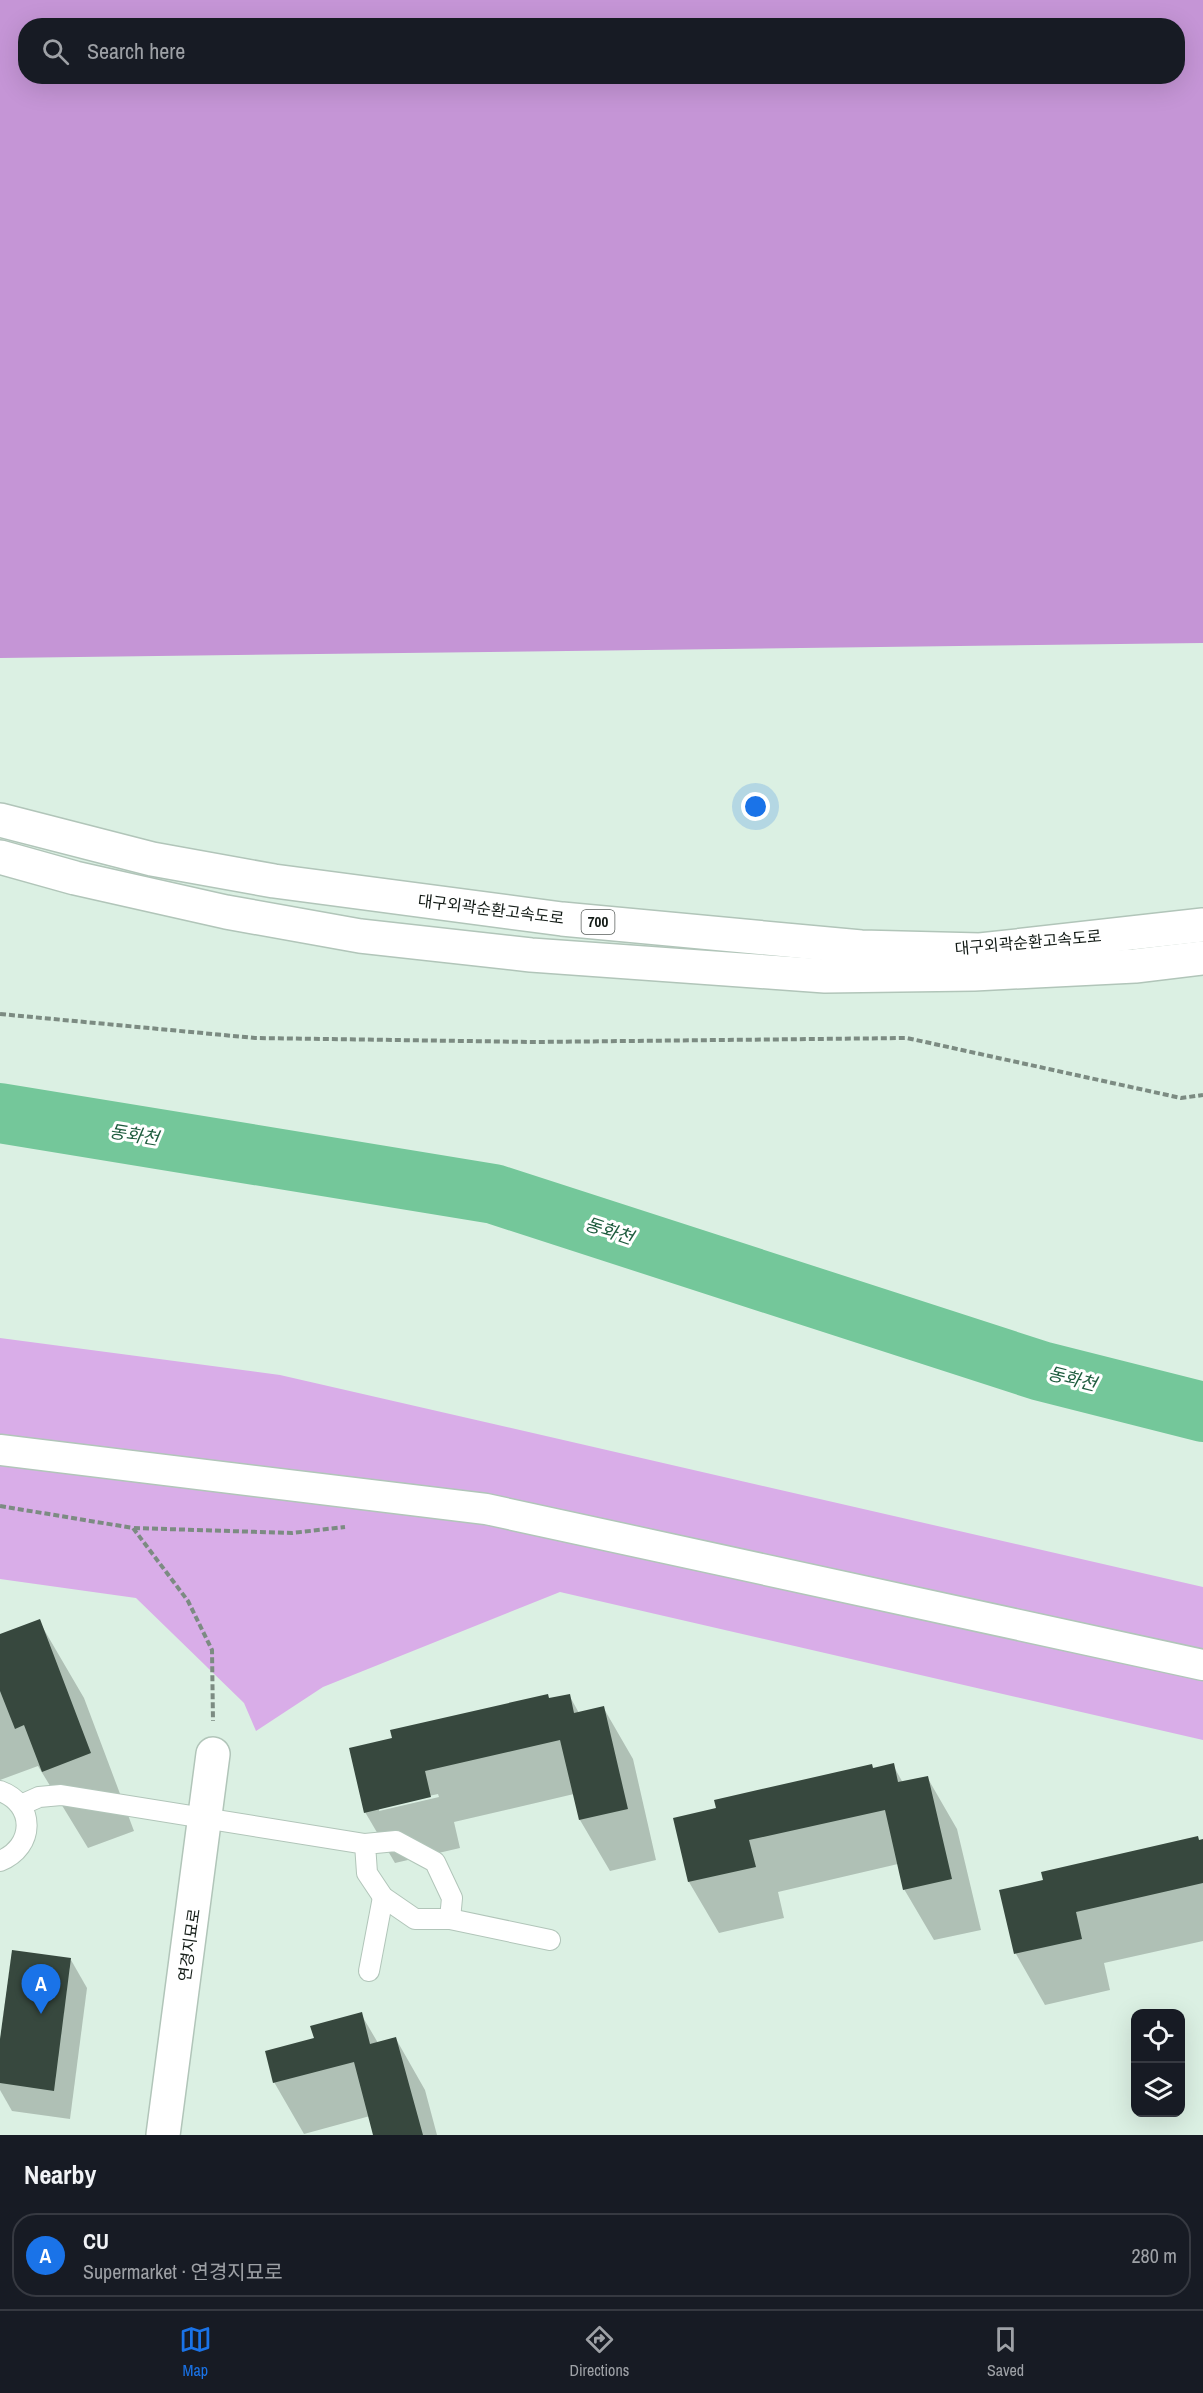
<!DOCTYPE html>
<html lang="en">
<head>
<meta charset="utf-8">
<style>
  body { margin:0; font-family:"Archivo Narrow","Noto Sans KR",sans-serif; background:#20242c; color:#f1f3f6 }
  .controls { position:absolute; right:18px; bottom:18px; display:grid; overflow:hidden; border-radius:12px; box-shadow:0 6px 24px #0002 }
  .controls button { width:54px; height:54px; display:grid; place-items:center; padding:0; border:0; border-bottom:2px solid #363941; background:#171b24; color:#f1f3f6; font:30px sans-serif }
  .you { position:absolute; left:756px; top:807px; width:21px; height:21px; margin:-15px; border:4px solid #fff; border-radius:50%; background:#1a73e8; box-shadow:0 0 0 9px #1a73e833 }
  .badge { display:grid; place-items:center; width:39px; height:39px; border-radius:50%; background:#1a73e8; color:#fff; font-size:20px; font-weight:700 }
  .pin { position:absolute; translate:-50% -50px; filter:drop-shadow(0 2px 3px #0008) }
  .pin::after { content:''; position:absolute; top:32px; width:21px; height:18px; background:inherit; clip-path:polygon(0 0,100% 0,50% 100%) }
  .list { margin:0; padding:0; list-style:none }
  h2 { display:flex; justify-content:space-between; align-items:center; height:78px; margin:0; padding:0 24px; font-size:26px }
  h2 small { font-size:20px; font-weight:400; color:#9ea1a6 }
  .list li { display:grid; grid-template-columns:39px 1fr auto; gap:18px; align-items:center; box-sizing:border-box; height:84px; margin:0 12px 12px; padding:0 12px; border:2px solid #363941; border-radius:24px }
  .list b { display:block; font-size:22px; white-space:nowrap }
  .list p { margin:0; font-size:20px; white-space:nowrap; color:#9ea1a6 }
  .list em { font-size:20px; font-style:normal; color:#9ea1a6 }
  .icon { flex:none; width:33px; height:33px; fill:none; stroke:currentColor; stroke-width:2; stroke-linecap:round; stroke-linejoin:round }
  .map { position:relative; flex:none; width:1203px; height:2135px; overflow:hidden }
  .search { position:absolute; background:#171b24; box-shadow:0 6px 24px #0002; left:18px; right:18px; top:18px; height:66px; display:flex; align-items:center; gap:15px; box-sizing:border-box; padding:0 21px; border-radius:24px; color:#9ea1a6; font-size:22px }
  .sheet { height:174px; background:#171b24 }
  nav { display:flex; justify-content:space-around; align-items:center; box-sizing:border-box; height:84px; border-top:2px solid #363941; background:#171b24; font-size:16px; color:#9ea1a6 }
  nav a { display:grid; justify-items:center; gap:3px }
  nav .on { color:#1a73e8 }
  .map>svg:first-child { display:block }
  .green { fill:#d9ade8 }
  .forest { fill:#c595d6; fill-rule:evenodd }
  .shadow { fill:#0003; fill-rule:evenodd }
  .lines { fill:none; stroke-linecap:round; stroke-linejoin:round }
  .river { stroke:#74c79a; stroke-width:60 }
  .building { fill:#37483e }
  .service-casing { stroke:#b1c5b9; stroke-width:22 }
  .pedestrian-casing { stroke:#b1c5b9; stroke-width:33 }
  .tertiary-casing { stroke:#b1c5b9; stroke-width:36 }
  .motorway-casing { stroke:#b1c5b9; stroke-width:36 }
  .path { stroke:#7c8b82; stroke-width:4; stroke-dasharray:6 3; stroke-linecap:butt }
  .service { stroke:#fff; stroke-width:20 }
  .pedestrian { stroke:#fff; stroke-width:30 }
  .tertiary { stroke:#fff; stroke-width:33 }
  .motorway { stroke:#fff; stroke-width:33 }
  .labels { text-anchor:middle; stroke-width:6; stroke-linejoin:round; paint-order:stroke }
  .shield { fill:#fff; stroke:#5a5f5c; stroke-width:1.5 }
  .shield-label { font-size:15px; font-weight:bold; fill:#131b16 }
  .street-label { font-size:16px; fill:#131b16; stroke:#fff }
  .water-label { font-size:18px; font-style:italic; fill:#1e5c3e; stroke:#fff }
</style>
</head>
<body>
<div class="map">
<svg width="1203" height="2135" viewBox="0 0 1203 2135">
  <rect width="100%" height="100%" fill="#dbf0e3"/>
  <path class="green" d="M0,1338L280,1375L1203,1587V1740L560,1592L323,1687L256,1731L244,1703L136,1598L0,1579Z"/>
  <path class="forest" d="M0,0H1203V643L0,658ZM26,26H1178V76H26Z"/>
  <g class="shadow">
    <path d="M39,1621L84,1698L134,1831L88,1848L38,1766L0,1780V1636Z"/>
    <path d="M569,1695L579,1713L603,1707L633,1759L656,1860L610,1871L580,1820L574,1794L454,1822L460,1848L395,1863L365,1812L350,1750ZM438,1794L439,1797L379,1811V1807Z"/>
    <path d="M893,1765L903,1783L927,1777L957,1829L981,1930L934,1940L904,1889L898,1864L778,1892L784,1918L719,1933L689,1882L675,1820Z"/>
    <path d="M1200,1841H1203V1941L1104,1963L1110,1990L1045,2005L1016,1954L1001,1891Z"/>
    <path d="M71,1960L87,1988L70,2119L12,2111L0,2090V2050Z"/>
    <path d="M361,2014L378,2043L396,2039L425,2090L437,2135H375L370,2116L304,2134L274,2082L316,2039Z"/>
  </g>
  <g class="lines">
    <path class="river" d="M0,1113L494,1194L1041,1371L1203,1412"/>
  </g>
  <g class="building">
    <path d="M40,1619L91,1753L42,1772L24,1725L15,1729L0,1691V1634Z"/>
    <path d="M548,1694L549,1698L570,1694L574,1713L604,1706L628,1809L579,1820L560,1740L425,1771L431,1797L364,1813L349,1748L392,1738L390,1730Z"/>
    <path d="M894,1763L898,1782L928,1776L952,1879L903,1890L885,1810L749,1840L756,1867L688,1882L673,1818L716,1808L714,1800L872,1764L873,1768Z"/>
    <path d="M1198,1836L1199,1840L1203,1839V1883L1076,1912L1082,1939L1014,1954L999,1890L1043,1880L1041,1872Z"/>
    <path d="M12,1950L71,1958L54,2091L0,2083V2039Z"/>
    <path d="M362,2012L370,2044L396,2037L423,2135H373L354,2062L273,2083L265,2051L314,2038L310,2026Z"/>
  </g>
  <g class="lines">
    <g class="service-casing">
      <g id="service">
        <path d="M0,1791C36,1804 35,1847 0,1861"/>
        <path d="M21,1805L39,1797L61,1795L365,1844L396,1841L435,1862L452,1898L450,1919H415L383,1897L367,1873L365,1844"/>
        <path d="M450,1919L550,1940"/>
        <path d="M369,1971L383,1897"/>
      </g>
    </g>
    <g class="pedestrian-casing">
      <path id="pedestrian" d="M0,1450L486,1509L1203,1665"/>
    </g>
    <g class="tertiary-casing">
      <path id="tertiary" d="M163,2135L213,1754"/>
    </g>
    <g class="motorway-casing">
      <g id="motorway">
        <path d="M0,820L152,859L274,881L562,919L861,947L980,950L1203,925"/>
        <path d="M0,857L75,878L226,912L360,936L531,955L825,976L974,974L1135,966L1203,958"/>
      </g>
    </g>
    <g class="path">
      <path d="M0,1014L255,1038L535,1042L907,1038L1181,1098L1203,1095"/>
      <path d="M0,1506L133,1528L188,1601L212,1650L213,1721"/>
      <path d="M134,1528L292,1533L345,1527"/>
    </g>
    <use href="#service" class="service"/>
    <use href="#pedestrian" class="pedestrian"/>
    <use href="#tertiary" class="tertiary"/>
    <use href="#motorway" class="motorway"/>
  </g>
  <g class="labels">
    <rect class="shield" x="581.5" y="910" width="33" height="24" rx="4.5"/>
    <g class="shield-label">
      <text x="598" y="927">700</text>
    </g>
    <g class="street-label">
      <text transform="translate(491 909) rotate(7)" y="6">대구외곽순환고속도로</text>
      <text transform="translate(1028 942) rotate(-5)" y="6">대구외곽순환고속도로</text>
      <text transform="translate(189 1945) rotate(-82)" y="6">연경지묘로</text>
    </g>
    <g class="water-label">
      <text transform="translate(134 1135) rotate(9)" y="6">동화천</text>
      <text transform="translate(609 1231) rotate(18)" y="6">동화천</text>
      <text transform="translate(1072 1379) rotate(14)" y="6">동화천</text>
    </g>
  </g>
</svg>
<div class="controls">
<button><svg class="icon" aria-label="locate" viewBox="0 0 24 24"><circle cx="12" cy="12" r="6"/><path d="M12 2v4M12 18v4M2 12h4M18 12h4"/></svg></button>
<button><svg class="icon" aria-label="layers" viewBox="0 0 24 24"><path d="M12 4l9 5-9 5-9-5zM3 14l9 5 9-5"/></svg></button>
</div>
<div class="you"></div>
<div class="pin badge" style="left:41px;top:2014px">A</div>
<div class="search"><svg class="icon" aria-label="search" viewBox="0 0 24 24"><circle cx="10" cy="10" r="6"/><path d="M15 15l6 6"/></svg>Search here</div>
</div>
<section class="sheet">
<h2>Nearby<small></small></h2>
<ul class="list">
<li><span class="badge">A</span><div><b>CU</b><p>Supermarket · 연경지묘로</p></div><em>280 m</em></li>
</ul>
</section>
<nav>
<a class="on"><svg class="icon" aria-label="map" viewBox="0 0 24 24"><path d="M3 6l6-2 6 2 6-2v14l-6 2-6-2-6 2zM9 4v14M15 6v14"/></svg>Map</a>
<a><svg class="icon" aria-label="directions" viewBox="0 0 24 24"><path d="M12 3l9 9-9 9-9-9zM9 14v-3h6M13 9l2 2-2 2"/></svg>Directions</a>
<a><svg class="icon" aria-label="saved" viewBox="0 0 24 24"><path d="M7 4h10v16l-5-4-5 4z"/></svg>Saved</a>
</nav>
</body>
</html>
